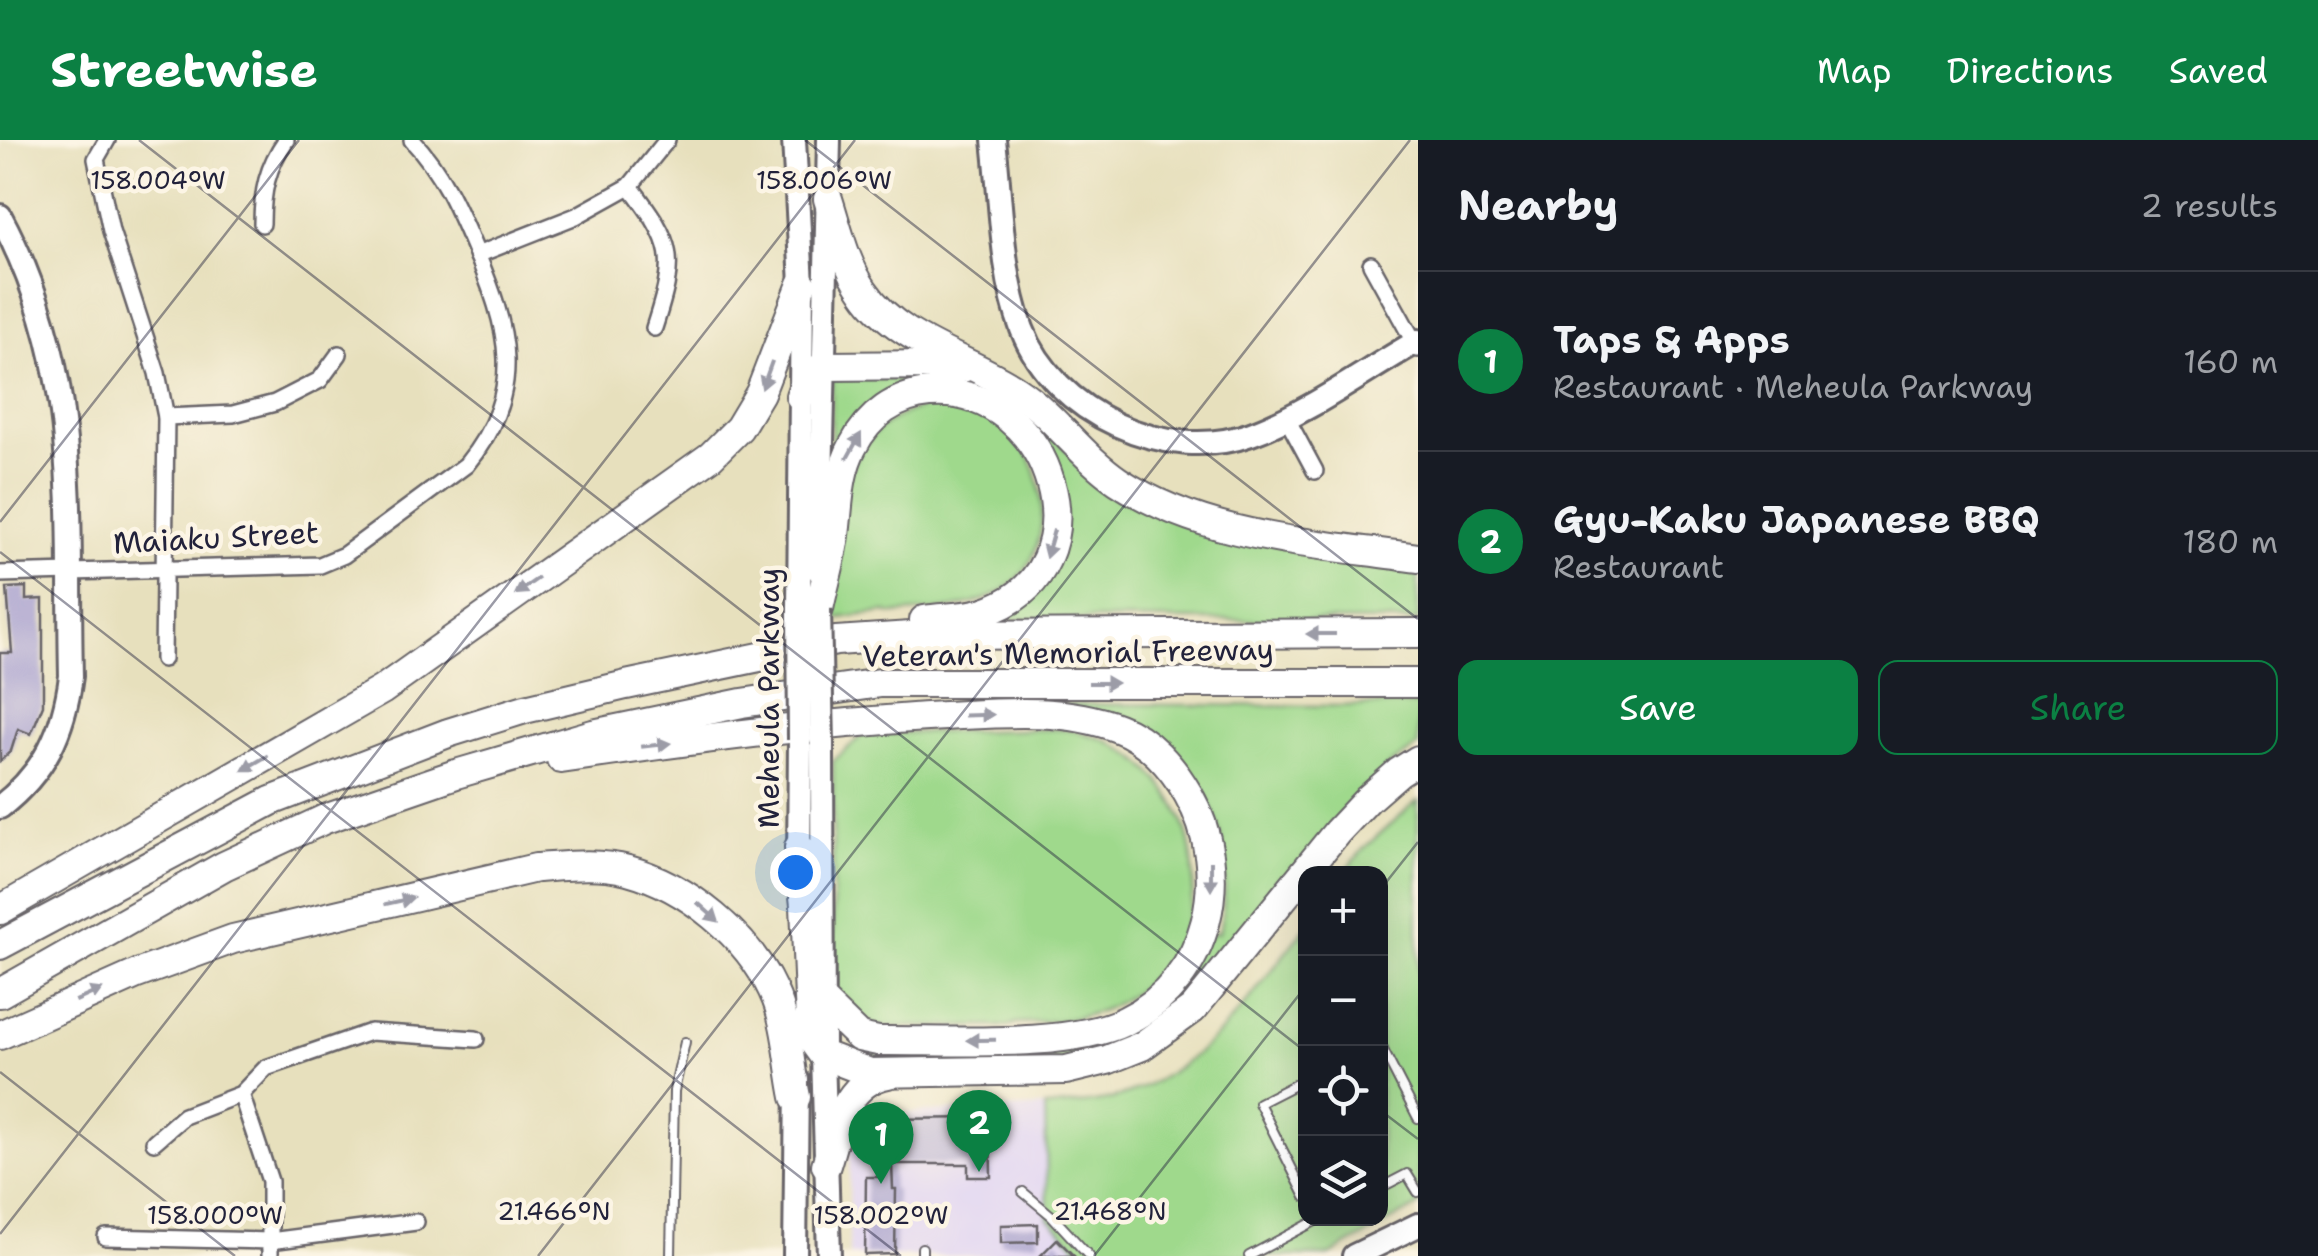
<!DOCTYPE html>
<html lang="en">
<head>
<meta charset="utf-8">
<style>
  body { margin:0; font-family:"Shantell Sans",sans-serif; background:#20242c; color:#f1f3f6 }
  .controls { position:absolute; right:30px; bottom:30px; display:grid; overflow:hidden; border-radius:20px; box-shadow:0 10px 40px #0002 }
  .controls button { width:90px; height:90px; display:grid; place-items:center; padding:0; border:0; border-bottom:2px solid #363941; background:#171b24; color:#f1f3f6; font:50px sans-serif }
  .you { position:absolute; left:795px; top:732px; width:35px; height:35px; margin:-25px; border:8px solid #fff; border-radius:50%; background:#1a73e8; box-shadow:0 0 0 15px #1a73e833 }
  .badge { display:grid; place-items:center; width:65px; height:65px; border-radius:50%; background:#0b8043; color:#fff; font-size:32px; font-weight:700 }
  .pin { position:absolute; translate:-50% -82px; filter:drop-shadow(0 2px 5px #0008) }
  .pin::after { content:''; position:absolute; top:52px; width:35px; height:30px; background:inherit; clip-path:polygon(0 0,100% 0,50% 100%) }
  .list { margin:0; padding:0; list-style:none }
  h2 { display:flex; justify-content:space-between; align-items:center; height:130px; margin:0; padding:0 40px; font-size:42px }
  h2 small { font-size:32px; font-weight:400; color:#9ea1a6 }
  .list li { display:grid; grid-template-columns:65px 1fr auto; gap:30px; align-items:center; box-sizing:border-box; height:180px; padding:0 40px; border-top:2px solid #363941 }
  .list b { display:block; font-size:38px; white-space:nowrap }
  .list p { margin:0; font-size:32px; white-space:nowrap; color:#9ea1a6 }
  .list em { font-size:32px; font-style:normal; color:#9ea1a6 }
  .actions { display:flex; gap:20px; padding:30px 40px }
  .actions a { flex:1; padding:22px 0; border:2px solid #0b8043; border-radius:20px; text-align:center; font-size:35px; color:#0b8043 }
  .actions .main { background:#0b8043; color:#fff }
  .icon { flex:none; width:55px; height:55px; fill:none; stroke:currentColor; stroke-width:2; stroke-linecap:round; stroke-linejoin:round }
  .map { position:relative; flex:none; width:1418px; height:1116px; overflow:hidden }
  header { display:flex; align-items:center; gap:60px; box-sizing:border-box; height:140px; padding:0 50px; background:#0b8043; color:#fff }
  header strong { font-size:48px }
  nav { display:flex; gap:55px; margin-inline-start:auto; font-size:35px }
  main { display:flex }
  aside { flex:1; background:#171b24 }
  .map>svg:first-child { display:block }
  .built { fill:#e0d4f4 }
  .green { fill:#9fd98c; stroke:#607e64; stroke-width:2.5 }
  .building { fill:#a69fcf }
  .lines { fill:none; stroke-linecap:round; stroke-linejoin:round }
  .lane-casing { stroke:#676468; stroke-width:12 }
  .street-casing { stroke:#676468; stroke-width:20 }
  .secondary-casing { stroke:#676468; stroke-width:28 }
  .highway-casing { stroke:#676468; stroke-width:32 }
  .lane { stroke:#fff; stroke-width:8 }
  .street { stroke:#fff; stroke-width:15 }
  .secondary { stroke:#fff; stroke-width:22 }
  .highway { stroke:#fff; stroke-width:28 }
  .secondary-bridge-casing { stroke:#676468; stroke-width:28; stroke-linecap:butt }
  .secondary-bridge { stroke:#fff; stroke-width:22 }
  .oneway { fill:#9c9ca7 }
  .ticks { fill:none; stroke:#22223b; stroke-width:2.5; stroke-opacity:0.45 }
  .labels { text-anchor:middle; stroke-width:9; stroke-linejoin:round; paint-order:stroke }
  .street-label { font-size:30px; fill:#22223b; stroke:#fcf5e5 }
  .ticks-label { font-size:25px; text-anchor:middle; fill:#22223b; stroke:#fcf5e5; stroke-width:9; stroke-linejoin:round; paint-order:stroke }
</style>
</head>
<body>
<header>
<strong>Streetwise</strong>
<nav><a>Map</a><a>Directions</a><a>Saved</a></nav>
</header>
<main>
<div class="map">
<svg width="1418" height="1116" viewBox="0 0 1418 1116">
  <rect width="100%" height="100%" fill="#fcf5e5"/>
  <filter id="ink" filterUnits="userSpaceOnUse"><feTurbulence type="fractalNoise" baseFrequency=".01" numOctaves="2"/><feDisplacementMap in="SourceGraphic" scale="20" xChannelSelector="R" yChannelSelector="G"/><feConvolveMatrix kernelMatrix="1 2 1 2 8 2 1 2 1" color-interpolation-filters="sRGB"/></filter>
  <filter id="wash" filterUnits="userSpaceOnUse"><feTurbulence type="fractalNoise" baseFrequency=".0048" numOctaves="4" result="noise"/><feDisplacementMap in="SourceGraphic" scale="40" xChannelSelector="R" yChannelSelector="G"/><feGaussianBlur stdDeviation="2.25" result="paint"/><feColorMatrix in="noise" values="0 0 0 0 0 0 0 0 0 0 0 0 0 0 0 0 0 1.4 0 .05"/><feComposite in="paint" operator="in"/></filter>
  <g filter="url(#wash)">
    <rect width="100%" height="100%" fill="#e7e0bd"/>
    <path class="built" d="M1045,967L1048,1077L1086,1116H849L850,975Z"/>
    <g class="green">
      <path d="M832,239H944L985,247L1017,266L1116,352L1418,424V481L984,479L1047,435L1045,304L938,243L842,309L831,302Z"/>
      <path d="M938,265C956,267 975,268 990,278C1002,285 1023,304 1029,316C1049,359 1049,419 1005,449C973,470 930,471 893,474L886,472L831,479L844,344C859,298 890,271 938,265Z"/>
      <path d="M1055,564L1337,566L1418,564V606L1390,625L1172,877L1083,920L845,919L846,907L855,909L1104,897L1214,792L1219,793C1233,722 1224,667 1175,612Z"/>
      <path d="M1062,589C1209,606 1244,808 1107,868C1078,881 1047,882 1016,883L1009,886L878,887C860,881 839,868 833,849V621L864,594Z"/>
      <path d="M1418,660V1066L1328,1116H1086L1048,1077L1045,967C1069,964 1098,964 1121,956C1210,926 1250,856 1305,788L1306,1078H1380V734L1344,733L1365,707Z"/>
    </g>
    <g id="blocks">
      <g class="building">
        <path d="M26,447V460L43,459V565L31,594L18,589L11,611L0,621V513H12L7,448Z"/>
        <path d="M990,978L991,1037H968V1024H892L893,1049H896L895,1114L865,1115L866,1037H879L878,979Z"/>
        <path d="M1038,1084V1102L1001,1103V1085Z"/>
        <path d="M1057,1099L1074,1116H1040Z"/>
      </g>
    </g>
  </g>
  <g filter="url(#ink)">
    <use href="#blocks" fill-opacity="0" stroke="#676468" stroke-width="2.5"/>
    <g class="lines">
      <g class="lane-casing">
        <g id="lane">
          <path d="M1380,904L1418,978"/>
          <path d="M1306,939L1259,963L1306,1057"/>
          <path d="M1380,1048L1407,1034L1418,1052"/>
          <path d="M1023,1052L1052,1076L1089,1116"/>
          <path d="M671,1116L674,951L685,902"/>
          <path d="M922,1116V1108"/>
          <path d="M1249,1116L1321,1078"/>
        </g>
      </g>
      <g class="street-casing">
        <g id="street">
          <path d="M107,0L96,19L111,91L157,233L166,277L163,519"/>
          <path d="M630,46C675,105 677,117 654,188"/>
          <path d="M262,84C262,52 267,27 286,0"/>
          <path d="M477,115L576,76L630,46L667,0"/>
          <path d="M1371,124L1418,209"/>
          <path d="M166,277L233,274L275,263L320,240L339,214"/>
          <path d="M1286,277L1315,331"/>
          <path d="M0,434L320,425L344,415L466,325C527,250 509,189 474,107C457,67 442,32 412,0"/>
          <path d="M241,954L270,1041V1116"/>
          <path d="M154,1002L184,976L241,954L266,928L370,892L476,899"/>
          <path d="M106,1097L270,1101L416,1082"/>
        </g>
      </g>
      <g class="secondary-casing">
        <g id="secondary">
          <path d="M794,0L802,144L799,469"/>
          <path d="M994,0C1001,59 1001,134 1022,189C1054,273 1166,325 1251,294C1308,273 1365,231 1418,201"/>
          <path d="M0,76C83,231 67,368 71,536C64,591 45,632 0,667"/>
          <path d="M819,431L829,0"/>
          <path d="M822,604L823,915L829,1116"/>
          <path d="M799,723L800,600"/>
          <path d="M795,1116L797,940"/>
          <path d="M1354,1116L1418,1085"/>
        </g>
      </g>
      <g class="highway-casing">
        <g id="highway">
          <path d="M828,59C838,90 845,124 864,151C898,202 966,217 1016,250C1054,275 1080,315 1118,341C1206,399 1316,403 1418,418"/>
          <path d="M800,256C805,240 810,233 824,226L939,225L963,228"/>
          <path d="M819,469C824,444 832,419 835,395C839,365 838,333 853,306C869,275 896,256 930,253C1053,244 1111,431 984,472C965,478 943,477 924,480"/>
          <path d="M561,619C688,600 817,583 945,576C1001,573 1064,567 1118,588C1148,599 1172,626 1188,654C1233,732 1211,840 1125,881C1068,909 944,900 878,901L859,897L824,863"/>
          <path d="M799,707L805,766L810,882L815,904L823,915L870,933L1066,930L1107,920L1142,906L1193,869L1337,692L1368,659L1399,632L1418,620"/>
          <path d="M0,770L382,550L711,316L739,288L760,253L802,144"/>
          <path d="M0,805L271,661L448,593L525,569L626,545L836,501L926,495L1418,493"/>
          <path d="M0,853L224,726L325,679L456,634L593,594L742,563L880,543H1418"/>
          <path d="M0,895L137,834L233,799L536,728C565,726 599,722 628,730C687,746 748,796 773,851C788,882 789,924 796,957"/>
          <path d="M826,1025C838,988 844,942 888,934"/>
        </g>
      </g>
      <use href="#lane" class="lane"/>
      <use href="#street" class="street"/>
      <use href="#secondary" class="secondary"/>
      <use href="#highway" class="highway"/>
      <g class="secondary-bridge-casing">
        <g id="secondary-bridge">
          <path d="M799,469L800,600"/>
          <path d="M819,469L822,604"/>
        </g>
      </g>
      <use href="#secondary-bridge" class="secondary-bridge"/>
    </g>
    <defs><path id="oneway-solid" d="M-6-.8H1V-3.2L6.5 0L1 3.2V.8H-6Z" transform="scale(2.5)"/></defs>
    <g class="oneway">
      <use href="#oneway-solid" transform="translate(767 235) rotate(110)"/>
      <use href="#oneway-solid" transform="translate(854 306) rotate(-61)"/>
      <use href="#oneway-solid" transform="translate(1050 404) rotate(106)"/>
      <use href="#oneway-solid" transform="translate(527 446) rotate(145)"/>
      <use href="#oneway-solid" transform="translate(1321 494) rotate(180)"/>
      <use href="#oneway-solid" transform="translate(1103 543)"/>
      <use href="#oneway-solid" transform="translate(979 575) rotate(-2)"/>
      <use href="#oneway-solid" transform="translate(656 605) rotate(-7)"/>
      <use href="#oneway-solid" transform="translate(255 623) rotate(150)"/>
      <use href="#oneway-solid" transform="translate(1211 736) rotate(90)"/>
      <use href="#oneway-solid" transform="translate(399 761) rotate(-13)"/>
      <use href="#oneway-solid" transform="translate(708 772) rotate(42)"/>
      <use href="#oneway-solid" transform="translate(89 855) rotate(-24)"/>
      <use href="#oneway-solid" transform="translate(981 900) rotate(179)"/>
    </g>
  </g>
  <path class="ticks" d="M139,0L1306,912M805,0L1418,479M0,382L299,0M0,412L901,1116M1380,750L1418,702M0,932L235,1116M1380,970L1418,999M0,1094L855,0M538,1116L1410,0M1094,1116L1306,846"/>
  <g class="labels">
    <g class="street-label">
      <text transform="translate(216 398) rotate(-3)" y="10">Maiaku Street</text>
      <text transform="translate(1068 513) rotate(-1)" y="10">Veteran's Memorial Freeway</text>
      <text transform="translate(769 558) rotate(-90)" y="10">Meheula Parkway</text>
    </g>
  </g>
  <g class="ticks-label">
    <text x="158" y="49">158.004°W</text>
    <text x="824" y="49">158.006°W</text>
    <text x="554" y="1080">21.466°N</text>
    <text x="1110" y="1080">21.468°N</text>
    <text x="215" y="1084">158.000°W</text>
    <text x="881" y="1084">158.002°W</text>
  </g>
</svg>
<div class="controls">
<button>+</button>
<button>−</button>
<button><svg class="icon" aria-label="locate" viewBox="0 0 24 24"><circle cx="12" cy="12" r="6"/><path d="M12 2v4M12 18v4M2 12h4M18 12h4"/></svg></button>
<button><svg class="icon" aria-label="layers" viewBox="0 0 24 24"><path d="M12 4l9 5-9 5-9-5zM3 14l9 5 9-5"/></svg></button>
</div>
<div class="you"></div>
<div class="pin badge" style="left:881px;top:1044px">1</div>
<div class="pin badge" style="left:979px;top:1032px">2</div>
</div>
<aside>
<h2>Nearby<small>2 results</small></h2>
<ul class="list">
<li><span class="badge">1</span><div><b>Taps &amp; Apps</b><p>Restaurant · Meheula Parkway</p></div><em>160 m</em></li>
<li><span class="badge">2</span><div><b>Gyu-Kaku Japanese BBQ</b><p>Restaurant</p></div><em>180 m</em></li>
</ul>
<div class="actions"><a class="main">Save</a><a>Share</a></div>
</aside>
</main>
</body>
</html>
